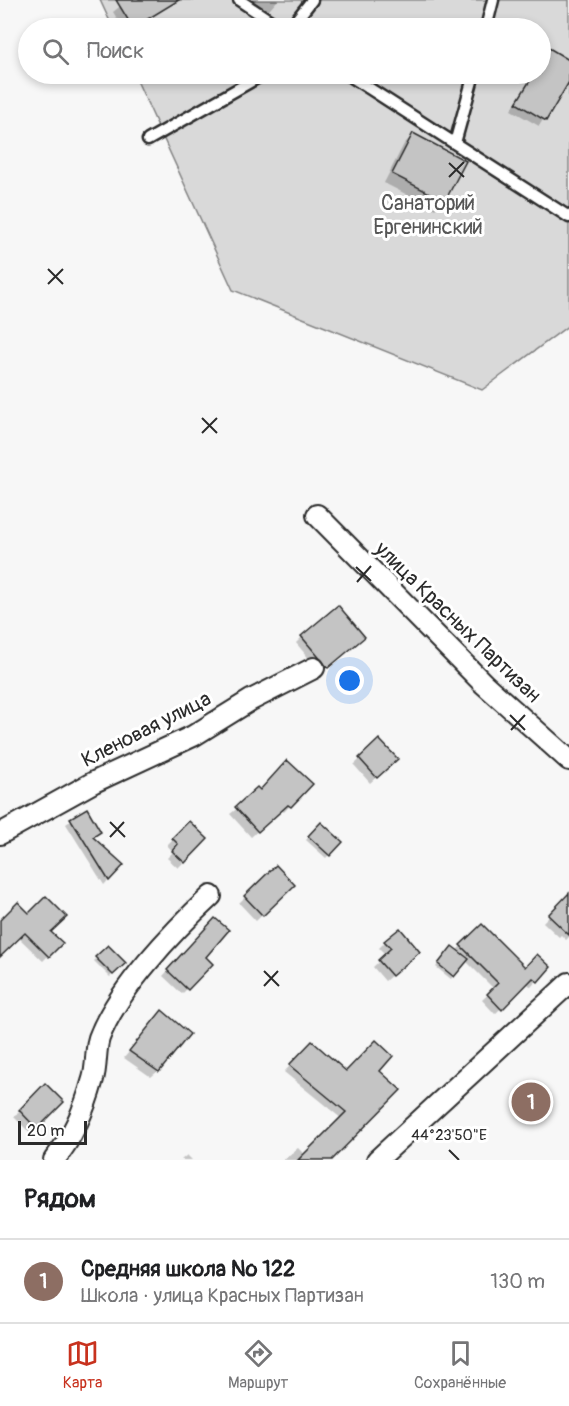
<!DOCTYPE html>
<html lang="ru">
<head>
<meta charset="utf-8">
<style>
  body { margin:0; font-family:Pangolin,sans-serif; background:#f2f2f2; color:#202124 }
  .scale { position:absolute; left:18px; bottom:15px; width:69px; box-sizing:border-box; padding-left:6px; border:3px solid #2b2b2b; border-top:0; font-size:16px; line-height:21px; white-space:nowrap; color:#2b2b2b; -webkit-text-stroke:4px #fff; paint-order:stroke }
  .you { position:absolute; left:350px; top:681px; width:21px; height:21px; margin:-15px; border:4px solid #fff; border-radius:50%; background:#1a73e8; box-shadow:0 0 0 9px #1a73e833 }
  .badge { display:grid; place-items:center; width:39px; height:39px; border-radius:50%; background:#c8321e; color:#fff; font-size:20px; font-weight:700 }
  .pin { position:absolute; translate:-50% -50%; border:3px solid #fff; box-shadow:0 2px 6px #0006 }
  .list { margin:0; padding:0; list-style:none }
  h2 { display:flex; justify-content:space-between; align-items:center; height:78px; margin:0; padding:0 24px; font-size:26px }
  h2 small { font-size:20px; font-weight:400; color:#757577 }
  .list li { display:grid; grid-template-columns:39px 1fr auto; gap:18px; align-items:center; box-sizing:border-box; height:84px; padding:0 24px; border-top:2px solid #e0e0e0 }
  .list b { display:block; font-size:22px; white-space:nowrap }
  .list p { margin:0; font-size:20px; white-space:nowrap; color:#757577 }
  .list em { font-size:20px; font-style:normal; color:#757577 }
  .icon { flex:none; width:33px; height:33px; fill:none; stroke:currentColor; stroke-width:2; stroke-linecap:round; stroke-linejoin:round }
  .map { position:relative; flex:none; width:569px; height:1160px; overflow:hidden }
  .search { position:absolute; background:#fff; box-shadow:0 3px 9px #0003; left:18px; right:18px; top:18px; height:66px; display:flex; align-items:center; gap:15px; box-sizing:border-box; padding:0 21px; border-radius:33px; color:#757577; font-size:22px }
  .sheet { height:162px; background:#fff }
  nav { display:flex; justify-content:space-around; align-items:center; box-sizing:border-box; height:84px; border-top:2px solid #e0e0e0; background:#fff; font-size:16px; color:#757577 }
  nav a { display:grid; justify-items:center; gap:3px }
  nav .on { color:#c8321e }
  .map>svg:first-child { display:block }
  .green { fill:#d9d9d9; stroke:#828282; stroke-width:1.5 }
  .shadow { fill:#0003 }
  .building { fill:#c4c4c4; stroke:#2b2b2b; stroke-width:1.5 }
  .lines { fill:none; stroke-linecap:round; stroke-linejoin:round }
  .lane-casing { stroke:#2b2b2b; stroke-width:15 }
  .street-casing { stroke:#2b2b2b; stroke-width:24 }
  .lane { stroke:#fff; stroke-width:10 }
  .street { stroke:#fff; stroke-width:20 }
  .ticks { fill:none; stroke:#2b2b2b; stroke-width:2 }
  .labels { text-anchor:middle; stroke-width:6; stroke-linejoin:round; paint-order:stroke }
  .park-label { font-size:21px; fill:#565656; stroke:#fff }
  .street-label { font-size:21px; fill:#2b2b2b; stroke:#fff }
  .ticks-label { font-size:15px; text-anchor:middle; fill:#2b2b2b; stroke:#fff; stroke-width:6; stroke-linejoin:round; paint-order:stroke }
</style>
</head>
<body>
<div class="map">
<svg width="569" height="1160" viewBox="0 0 569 1160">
  <rect width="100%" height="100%" fill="#f7f7f7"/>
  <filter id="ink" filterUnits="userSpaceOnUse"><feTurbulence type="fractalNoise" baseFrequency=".0167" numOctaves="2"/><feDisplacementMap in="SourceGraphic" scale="12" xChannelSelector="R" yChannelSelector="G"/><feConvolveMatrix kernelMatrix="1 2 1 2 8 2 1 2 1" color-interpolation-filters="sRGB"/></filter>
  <g filter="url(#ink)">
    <path class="green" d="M100,0H569V325L482,390L233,290L134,74H540V28H113Z"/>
    <g class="shadow">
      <path d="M128,0H161L165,7L133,28H123L113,12Z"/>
      <path d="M237,0H278L263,17Z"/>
      <path d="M549,50L569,62V79L539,126L511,110L533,74H540V61Z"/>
      <path d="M413,135L444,200L435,209L384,183L404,144Z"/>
      <path d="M302,637L357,643L321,673L296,643Z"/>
      <path d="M379,741L396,759L370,783L354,765Z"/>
      <path d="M310,784L284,812L281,810L251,837L230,814L259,792Z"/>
      <path d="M86,810L99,831L92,838L122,865L104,885L66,824Z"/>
      <path d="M189,823L206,839L178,868L167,858L173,852L167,845Z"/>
      <path d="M321,824L341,842L326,858L306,840Z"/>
      <path d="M276,867L293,885L256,921L239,903Z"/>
      <path d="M569,895V937L566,940L561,935L559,937L543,922Z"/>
      <path d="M215,920L204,957L211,964L182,994L163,976Z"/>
      <path d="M0,922L49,932L61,943L43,961L19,938L0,955Z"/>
      <path d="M482,926L524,969L549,967L531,987L527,983L495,1014L482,1000L494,989L466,961L451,979L436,967L449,951H456Z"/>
      <path d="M385,942L412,958L385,981L373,967L386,955L379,948Z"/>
      <path d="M108,947L124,963L110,977L94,961Z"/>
      <path d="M156,1019L158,1071L151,1077L124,1058Z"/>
      <path d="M312,1043L346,1073L378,1072L328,1160H283L298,1148L305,1155L342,1119L284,1072Z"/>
      <path d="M45,1085L62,1102L30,1133L14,1117Z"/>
      <path d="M187,1155L192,1160H181Z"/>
    </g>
    <g class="building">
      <path d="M116,0H179L133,28Z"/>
      <path d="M549,48L569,60V82L546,121L516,103L534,74H540V63Z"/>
      <path d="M413,133L466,161L445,201L392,174Z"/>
      <path d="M338,605L365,637L328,668L301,636Z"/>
      <path d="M379,739L398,759L377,778L359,758Z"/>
      <path d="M287,760L313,784L291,807L288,805L258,832L235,807L257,787L260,790Z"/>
      <path d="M87,808L101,832L93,837L124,865L109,881L70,818Z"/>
      <path d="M189,821L208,839L185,863L172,851L178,844L172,838Z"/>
      <path d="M321,822L343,842L330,856L308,836Z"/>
      <path d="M276,865L295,885L263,916L244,896Z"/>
      <path d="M569,893V935L548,915Z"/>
      <path d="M46,896L67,917L51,932L63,943L49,957L25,933L0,957V920L18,902L29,913Z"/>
      <path d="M215,918L229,930L206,957L213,964L188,990L167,970Z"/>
      <path d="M482,924L525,967L537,954L551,967L538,982L533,978L502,1010L487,994L498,983L460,945Z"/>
      <path d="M400,928L420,952L392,976L378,960L391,948L384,941Z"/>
      <path d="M108,945L126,963L113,975L95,957Z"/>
      <path d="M452,946L469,959L454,977L438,964Z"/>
      <path d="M162,1010L190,1034L159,1072L129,1051Z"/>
      <path d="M376,1040L393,1056L380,1071L401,1090L332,1160H298L346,1112L289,1065L312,1041L346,1071Z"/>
      <path d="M45,1083L64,1102L37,1129L19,1110Z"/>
    </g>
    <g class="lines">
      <g class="lane-casing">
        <g id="lane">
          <path d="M239,0L281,28"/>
          <path d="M290,28L312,0"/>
          <path d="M486,28L493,0"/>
          <path d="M347,74L569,217"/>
          <path d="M148,140L264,74"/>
          <path d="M455,143L474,74"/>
        </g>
      </g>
      <g class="street-casing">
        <g id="street">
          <path d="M317,515L484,684L569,760"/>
          <path d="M0,834L94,782L193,736L251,700L314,668"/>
          <path d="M54,1160C73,1137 85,1108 93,1079C97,1066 95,1051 99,1038C117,990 174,930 211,896"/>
          <path d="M377,1160L569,983"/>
        </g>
      </g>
      <use href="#lane" class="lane"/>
      <use href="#street" class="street"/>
    </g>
  </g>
  <path class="ticks" d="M449,163L464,177M449,177L464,162M48,269L63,284M48,284L63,269M202,418L217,433M202,433L217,418M356,567L371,581M357,582L371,566M510,715L525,730M511,730L525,715M110,822L125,837M110,837L124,822M264,971L279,986M264,986L278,971M449,1150L459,1160"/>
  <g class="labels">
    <g class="park-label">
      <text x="428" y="210">Санаторий<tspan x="428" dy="24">Ергенинский</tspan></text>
    </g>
    <g class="street-label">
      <text transform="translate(458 622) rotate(44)" y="7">улица Красных Партизан</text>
      <text transform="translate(146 729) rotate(-27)" y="7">Кленовая улица</text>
    </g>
  </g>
  <g class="ticks-label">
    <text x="449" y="1140">44°23'50"E</text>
  </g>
</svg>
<div class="scale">20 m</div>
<div class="you"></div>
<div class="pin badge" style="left:531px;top:1102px;background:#8d6e63">1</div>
<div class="search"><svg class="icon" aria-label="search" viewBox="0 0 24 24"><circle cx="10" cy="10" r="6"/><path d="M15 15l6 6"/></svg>Поиск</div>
</div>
<section class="sheet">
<h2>Рядом<small></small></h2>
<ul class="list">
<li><span class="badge" style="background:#8d6e63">1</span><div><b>Средняя школа № 122</b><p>Школа · улица Красных Партизан</p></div><em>130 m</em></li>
</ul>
</section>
<nav>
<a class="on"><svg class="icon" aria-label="map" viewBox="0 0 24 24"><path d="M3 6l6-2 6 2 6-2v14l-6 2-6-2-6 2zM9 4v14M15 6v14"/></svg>Карта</a>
<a><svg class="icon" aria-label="directions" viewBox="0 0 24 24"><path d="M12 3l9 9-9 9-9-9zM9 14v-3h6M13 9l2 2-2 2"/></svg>Маршрут</a>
<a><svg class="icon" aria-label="saved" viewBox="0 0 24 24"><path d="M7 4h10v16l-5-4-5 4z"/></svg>Сохранённые</a>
</nav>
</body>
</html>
